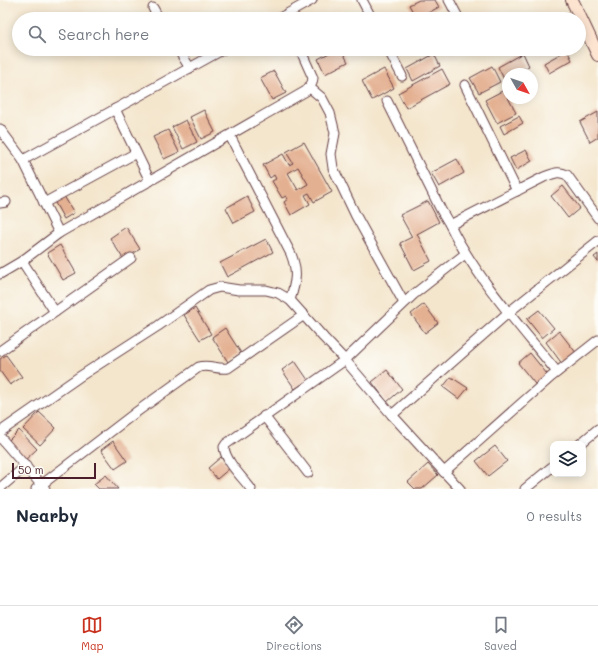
<!DOCTYPE html>
<html lang="en">
<head>
<meta charset="utf-8">
<style>
  body { margin:0; font-family:Mali,sans-serif; background:#f6f6f7; color:#1f2937 }
  .controls { position:absolute; right:12px; bottom:12px; display:grid; overflow:hidden; border-radius:8px; box-shadow:0 2px 10px #0003 }
  .controls button { width:36px; height:36px; display:grid; place-items:center; padding:0; border:0; border-bottom:1px solid #e0e1e3; background:#fff; color:#1f2937; font:20px sans-serif }
  .compass { position:absolute; left:502px; top:68px; width:36px; height:36px; border-radius:50%; background:#fff; box-shadow:0 2px 10px #0003; rotate:130deg }
  .scale { position:absolute; left:12px; bottom:10px; width:84px; box-sizing:border-box; padding-left:4px; border:2px solid #4a1f2b; border-top:0; font-size:11px; line-height:14px; white-space:nowrap; color:#4a1f2b; -webkit-text-stroke:3px #fdfcf7; paint-order:stroke }
  .list { margin:0; padding:0; list-style:none }
  h2 { display:flex; justify-content:space-between; align-items:center; height:52px; margin:0; padding:0 16px; font-size:17px }
  h2 small { font-size:13px; font-weight:400; color:#747a83 }
  .icon { flex:none; width:22px; height:22px; fill:none; stroke:currentColor; stroke-width:2; stroke-linecap:round; stroke-linejoin:round }
  .map { position:relative; flex:none; width:598px; height:489px; overflow:hidden }
  .search { position:absolute; background:#fff; box-shadow:0 2px 10px #0003; left:12px; right:12px; top:12px; height:44px; display:flex; align-items:center; gap:10px; box-sizing:border-box; padding:0 14px; border-radius:22px; color:#747a83; font-size:15px }
  .sheet { height:116px; background:#fff }
  nav { display:flex; justify-content:space-around; align-items:center; box-sizing:border-box; height:56px; border-top:1px solid #e0e1e3; background:#fff; font-size:11px; color:#747a83 }
  nav a { display:grid; justify-items:center; gap:2px }
  nav .on { color:#c8321e }
  .map>svg:first-child { display:block }
  .building { fill:#e4b092; fill-rule:evenodd }
  .lines { fill:none; stroke-linecap:round; stroke-linejoin:round }
  .minor-casing { stroke:#643d43; stroke-width:11 }
  .secondary-casing { stroke:#643d43; stroke-width:14 }
  .minor { stroke:#fff; stroke-width:9 }
  .secondary { stroke:#fde4d1; stroke-width:12 }
</style>
</head>
<body>
<div class="map">
<svg width="598" height="489" viewBox="0 0 598 489">
  <rect width="100%" height="100%" fill="#fdfcf7"/>
  <filter id="ink" filterUnits="userSpaceOnUse"><feTurbulence type="fractalNoise" baseFrequency=".025" numOctaves="2"/><feDisplacementMap in="SourceGraphic" scale="8" xChannelSelector="R" yChannelSelector="G"/><feConvolveMatrix kernelMatrix="1 2 1 2 8 2 1 2 1" color-interpolation-filters="sRGB"/></filter>
  <filter id="wash" filterUnits="userSpaceOnUse"><feTurbulence type="fractalNoise" baseFrequency=".012" numOctaves="4" result="noise"/><feDisplacementMap in="SourceGraphic" scale="16" xChannelSelector="R" yChannelSelector="G"/><feGaussianBlur stdDeviation="0.9" result="paint"/><feColorMatrix in="noise" values="0 0 0 0 0 0 0 0 0 0 0 0 0 0 0 0 0 1.4 0 .05"/><feComposite in="paint" operator="in"/></filter>
  <g filter="url(#wash)">
    <rect width="100%" height="100%" fill="#f4e6cd"/>
    <g id="blocks">
      <g class="building">
        <path d="M419,0H435L439,7L417,19L409,5Z"/>
        <path d="M337,49H341L348,62L325,74L318,59Z"/>
        <path d="M567,50L572,60L549,73L544,63Z"/>
        <path d="M523,53L529,66L514,74H508V77L504,79L498,67Z"/>
        <path d="M434,54L440,66L413,81L407,69Z"/>
        <path d="M492,66L500,82L479,93L470,78Z"/>
        <path d="M384,69L394,88L372,100L362,81Z"/>
        <path d="M442,69L450,84L406,108L398,93Z"/>
        <path d="M274,71L286,93L272,100L260,78Z"/>
        <path d="M504,90L516,113L497,123L485,100Z"/>
        <path d="M204,110L215,132L201,139L190,117Z"/>
        <path d="M598,112V137L590,142L580,122Z"/>
        <path d="M519,116L523,123L504,134L500,126Z"/>
        <path d="M186,120L197,142L183,149L172,127Z"/>
        <path d="M168,130L179,152L164,159L153,137Z"/>
        <path d="M304,142L332,192L314,202L309,193L305,195L310,204L291,215L284,202L288,199L286,196L282,198L272,181L276,179L274,175L270,178L263,165L283,154L289,165L293,163L286,152ZM298,167L308,184L298,190L288,173Z"/>
        <path d="M526,150L532,161L516,170L510,158Z"/>
        <path d="M457,159L464,173L439,187L431,173Z"/>
        <path d="M563,186L580,208L568,218L551,196Z"/>
        <path d="M64,196L74,213L64,219L54,201Z"/>
        <path d="M247,196L255,212L234,223L226,208Z"/>
        <path d="M428,201L439,222L417,234L431,261L414,270L400,243L412,237L400,215Z"/>
        <path d="M126,227L140,249L124,260L110,238Z"/>
        <path d="M266,239L273,252L227,277L220,263Z"/>
        <path d="M60,245L76,273L63,280L47,253Z"/>
        <path d="M598,254V262L594,257Z"/>
        <path d="M424,304L438,323L425,333L411,314Z"/>
        <path d="M195,308L211,334L200,340L184,315Z"/>
        <path d="M539,310L554,328L542,338L527,319Z"/>
        <path d="M225,328L241,353L228,362L212,337Z"/>
        <path d="M559,331L577,354L563,365L546,342Z"/>
        <path d="M530,353L547,374L535,384L518,363Z"/>
        <path d="M6,355L22,377L10,385L0,371V359Z"/>
        <path d="M295,361L308,380L295,389L282,370Z"/>
        <path d="M387,370L402,389L387,402L372,382Z"/>
        <path d="M451,377L468,388L459,399L443,387Z"/>
        <path d="M39,412L56,428L40,445L23,429Z"/>
        <path d="M19,430L37,449L25,460L8,441Z"/>
        <path d="M113,441L127,461L115,469L101,450Z"/>
        <path d="M495,446L507,461L488,476L476,461Z"/>
        <path d="M221,457L230,468L217,479L208,468Z"/>
        <path d="M428,464L438,475L422,489H415L408,482Z"/>
        <path d="M106,475L118,489H99L94,484Z"/>
      </g>
    </g>
  </g>
  <g filter="url(#ink)">
    <use href="#blocks" fill-opacity="0" stroke="#643d43" stroke-width="1"/>
    <g class="lines">
      <g class="minor-casing">
        <g id="minor">
          <path d="M362,0L372,19"/>
          <path d="M449,0L459,19"/>
          <path d="M153,8L159,19"/>
          <path d="M278,19L312,0"/>
          <path d="M178,49L190,68"/>
          <path d="M388,49L402,76"/>
          <path d="M465,85L517,191"/>
          <path d="M309,87L322,98L330,113L335,133L331,154L333,168L356,216L404,303"/>
          <path d="M387,101L441,210L450,225"/>
          <path d="M115,109L150,181"/>
          <path d="M0,129L23,160L59,233L22,261L0,274"/>
          <path d="M230,136L291,254C298,272 296,281 290,300"/>
          <path d="M23,160L224,49"/>
          <path d="M0,203L6,202"/>
          <path d="M44,203L136,153"/>
          <path d="M59,233L306,91L312,83L313,78L300,49"/>
          <path d="M22,261L55,312"/>
          <path d="M0,351L131,258"/>
          <path d="M557,372C520,326 476,278 450,225L544,177C553,174 558,170 567,175L598,218"/>
          <path d="M392,415L509,312L598,241"/>
          <path d="M264,416L308,473"/>
          <path d="M0,432L79,377L158,326L209,290L220,287L239,290H266L278,293L290,300L324,338L345,360L392,415L444,472"/>
          <path d="M0,437L45,489"/>
          <path d="M580,444L598,429"/>
          <path d="M0,488L26,466"/>
          <path d="M36,489L135,413L199,367C210,364 217,370 228,368L304,315"/>
          <path d="M251,489C243,478 225,461 224,447L226,444L345,360L413,295L465,254"/>
          <path d="M460,489L444,472L551,377L598,340"/>
          <path d="M525,489L553,466"/>
        </g>
      </g>
      <g class="secondary-casing">
        <path id="secondary" d="M572,0L598,55"/>
      </g>
      <use href="#minor" class="minor"/>
      <use href="#secondary" class="secondary"/>
    </g>
  </g>
</svg>
<div class="controls">
<button><svg class="icon" aria-label="layers" viewBox="0 0 24 24"><path d="M12 4l9 5-9 5-9-5zM3 14l9 5 9-5"/></svg></button>
</div>
<svg class="compass" viewBox="-18 -18 36 36"><path d="M0-13l5 13h-10z" fill="#e53935"/><path d="M0 13l5-13h-10z" fill="#747a83"/></svg>
<div class="scale">50 m</div>
<div class="search"><svg class="icon" aria-label="search" viewBox="0 0 24 24"><circle cx="10" cy="10" r="6"/><path d="M15 15l6 6"/></svg>Search here</div>
</div>
<section class="sheet">
<h2>Nearby<small>0 results</small></h2>
<ul class="list">
</ul>
</section>
<nav>
<a class="on"><svg class="icon" aria-label="map" viewBox="0 0 24 24"><path d="M3 6l6-2 6 2 6-2v14l-6 2-6-2-6 2zM9 4v14M15 6v14"/></svg>Map</a>
<a><svg class="icon" aria-label="directions" viewBox="0 0 24 24"><path d="M12 3l9 9-9 9-9-9zM9 14v-3h6M13 9l2 2-2 2"/></svg>Directions</a>
<a><svg class="icon" aria-label="saved" viewBox="0 0 24 24"><path d="M7 4h10v16l-5-4-5 4z"/></svg>Saved</a>
</nav>
</body>
</html>
